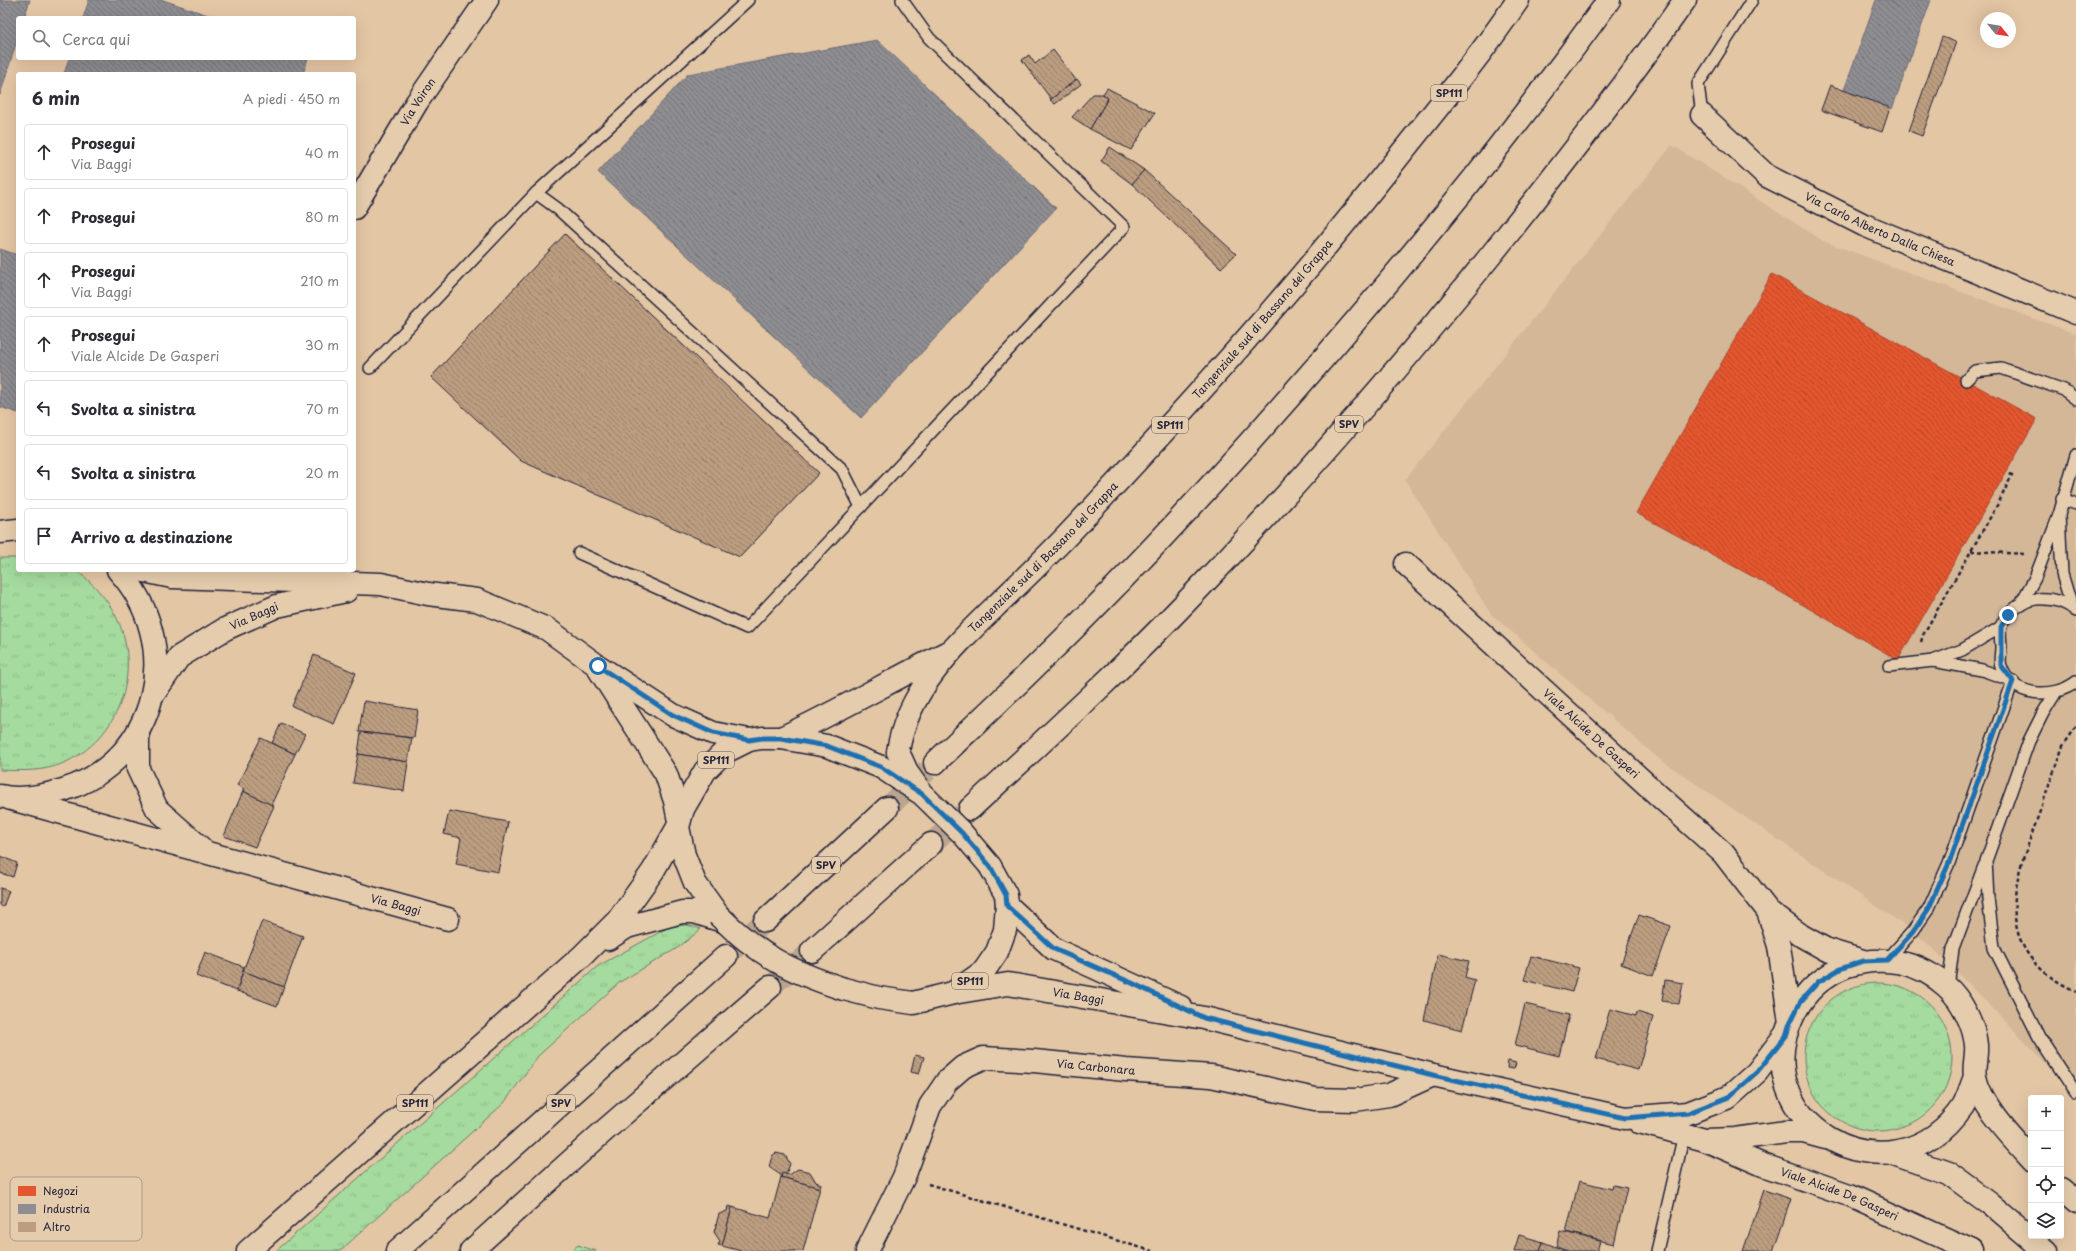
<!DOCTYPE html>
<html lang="it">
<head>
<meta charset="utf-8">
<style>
  body { margin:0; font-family:"Playpen Sans",sans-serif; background:#f2f2f3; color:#2b2b33 }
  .controls { position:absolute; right:12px; bottom:12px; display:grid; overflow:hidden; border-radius:4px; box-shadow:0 4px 16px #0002 }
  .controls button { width:36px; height:36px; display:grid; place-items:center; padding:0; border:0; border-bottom:1px solid #e1e1e2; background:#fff; color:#2b2b33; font:20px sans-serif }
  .compass { position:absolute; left:1980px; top:12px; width:36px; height:36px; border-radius:50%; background:#fff; box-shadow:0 4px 16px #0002; rotate:120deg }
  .stop { position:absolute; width:12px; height:12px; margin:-9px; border:3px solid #1f6fb2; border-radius:50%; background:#fff }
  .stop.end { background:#1f6fb2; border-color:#fff; box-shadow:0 1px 4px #0008 }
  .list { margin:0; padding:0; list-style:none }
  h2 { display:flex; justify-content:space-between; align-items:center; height:52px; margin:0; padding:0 16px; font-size:17px }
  h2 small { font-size:13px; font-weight:400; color:#7c7c81 }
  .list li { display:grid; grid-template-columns:26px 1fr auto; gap:12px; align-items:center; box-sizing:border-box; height:56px; margin:0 8px 8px; padding:0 8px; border:1px solid #e1e1e2; border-radius:4px }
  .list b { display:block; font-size:15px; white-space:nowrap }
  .list p { margin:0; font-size:13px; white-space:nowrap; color:#7c7c81 }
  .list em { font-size:13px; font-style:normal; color:#7c7c81 }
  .icon { flex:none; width:22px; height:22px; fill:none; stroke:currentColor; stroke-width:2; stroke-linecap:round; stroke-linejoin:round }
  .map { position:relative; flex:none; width:2076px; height:1251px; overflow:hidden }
  .search { position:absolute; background:#fff; box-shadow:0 4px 16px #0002; left:16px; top:16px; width:340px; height:44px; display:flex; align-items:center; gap:10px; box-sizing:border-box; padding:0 14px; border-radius:4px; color:#7c7c81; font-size:15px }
  .panel { position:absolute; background:#fff; box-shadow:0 4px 16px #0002; left:16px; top:72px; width:340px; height:500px; border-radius:4px }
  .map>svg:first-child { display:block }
  .built { fill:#d3b797 }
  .grass { fill:url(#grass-tufts); stroke:#647e6c }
  .shops { fill:url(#shops-back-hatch); stroke:#aa4732 }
  .industry { fill:url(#industry-back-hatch); stroke:#6d6d78 }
  .building { fill:url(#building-back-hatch); stroke:#22223b }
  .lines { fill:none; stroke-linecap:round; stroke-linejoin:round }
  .motorway-tunnel { stroke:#bca58f; stroke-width:22; stroke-dasharray:22 11; stroke-linecap:butt }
  .service-casing { stroke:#22223b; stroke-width:14 }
  .minor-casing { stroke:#22223b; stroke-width:25 }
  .secondary-casing { stroke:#22223b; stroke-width:25 }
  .primary-casing { stroke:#22223b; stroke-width:25 }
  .motorway-casing { stroke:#22223b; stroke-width:25 }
  .path { stroke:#22223b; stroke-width:2.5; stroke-dasharray:4 3; stroke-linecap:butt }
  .service { stroke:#e5ccad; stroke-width:11 }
  .minor { stroke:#e5ccad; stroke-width:22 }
  .secondary { stroke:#e5ccad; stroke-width:22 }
  .primary { stroke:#e5ccad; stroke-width:22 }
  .motorway { stroke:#e5ccad; stroke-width:22 }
  .primary-bridge-casing { stroke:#22223b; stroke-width:25; stroke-linecap:butt }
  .primary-bridge { stroke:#e5ccad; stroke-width:22 }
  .route { stroke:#1f6fb2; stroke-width:5 }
  .labels { text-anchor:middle; stroke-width:4; stroke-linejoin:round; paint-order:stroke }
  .shield { fill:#e5ccad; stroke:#5c555d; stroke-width:1 }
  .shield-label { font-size:10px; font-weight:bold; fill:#22223b }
  .street-label { font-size:11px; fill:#22223b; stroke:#e5ccad }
  .key { fill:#e5ccad; stroke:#aa998b; stroke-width:1 }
  .key-label { font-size:11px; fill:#22223b }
</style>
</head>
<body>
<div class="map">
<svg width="2076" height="1251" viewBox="0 0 2076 1251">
  <defs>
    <pattern id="grass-tufts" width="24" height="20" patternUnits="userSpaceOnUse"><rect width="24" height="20" fill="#a5db9e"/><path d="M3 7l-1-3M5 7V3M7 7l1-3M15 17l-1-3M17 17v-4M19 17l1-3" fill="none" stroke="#8ebc89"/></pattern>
    <pattern id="shops-back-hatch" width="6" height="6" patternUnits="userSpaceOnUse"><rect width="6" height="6" fill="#e4572e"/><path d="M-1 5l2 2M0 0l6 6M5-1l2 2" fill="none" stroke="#b84828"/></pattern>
    <pattern id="industry-back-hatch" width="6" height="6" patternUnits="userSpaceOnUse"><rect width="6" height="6" fill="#8d8d92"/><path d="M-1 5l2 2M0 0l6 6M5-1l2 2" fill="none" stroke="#737378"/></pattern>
    <pattern id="building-back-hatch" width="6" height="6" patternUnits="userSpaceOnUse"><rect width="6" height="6" fill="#bc9d80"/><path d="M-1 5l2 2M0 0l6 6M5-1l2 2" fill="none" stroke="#98806a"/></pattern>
  </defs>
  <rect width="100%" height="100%" fill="#e3c6a4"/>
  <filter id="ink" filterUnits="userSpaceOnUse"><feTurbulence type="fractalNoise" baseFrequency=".025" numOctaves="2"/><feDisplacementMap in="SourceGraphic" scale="8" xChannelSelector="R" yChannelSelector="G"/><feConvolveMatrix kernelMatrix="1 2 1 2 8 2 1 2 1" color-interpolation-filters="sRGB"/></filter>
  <g filter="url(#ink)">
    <path class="built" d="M1672,145L1823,241L2076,334V1093L1936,951L1913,931L1658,758L1491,614L1405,480Z"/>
    <g class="grass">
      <path d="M0,558H18V570C28,570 66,568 73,570C86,575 100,592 108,603C146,657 126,734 66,762C45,772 22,771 0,770Z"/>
      <path d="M687,925L701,929L679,947L620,982L538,1056L504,1103L340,1251H276L598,966L671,926Z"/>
      <circle cx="1878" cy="1057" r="74"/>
      <path d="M578,1245L596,1251H571Z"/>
    </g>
    <path class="shops" d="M1772,274L2037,419L1898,660L1770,586L1636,513Z"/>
    <g class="industry">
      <path d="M0,0H30L24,18H18V37L0,95Z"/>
      <path d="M89,0H163L217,18H83Z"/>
      <path d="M1876,0H1931L1892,109L1844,90Z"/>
      <path d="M877,40L1056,208L861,418L598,172L688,74Z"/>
      <path d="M69,58H308L303,74H64Z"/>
      <path d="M0,249L18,255V413L0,407Z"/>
    </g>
    <g class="building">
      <path d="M1942,37L1956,42L1922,136L1909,131Z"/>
      <path d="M1053,50L1076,80L1051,99L1022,60L1029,55L1035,64Z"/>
      <path d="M1077,79L1081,84L1055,104L1050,100Z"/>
      <path d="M1830,85L1890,108L1882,132L1821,110Z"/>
      <path d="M1107,88L1155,113L1131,150L1090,129L1108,98L1103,94Z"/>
      <path d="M1093,94H1103L1108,98L1090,129L1072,117Z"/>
      <path d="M1110,147L1144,170L1132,184L1101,161Z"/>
      <path d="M1144,170L1236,254L1221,268L1132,184Z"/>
      <path d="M565,234L819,473L740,557L521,461L431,377Z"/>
      <path d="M314,655L356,673L334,724L292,706Z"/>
      <path d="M364,701L418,710L414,738L359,732Z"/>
      <path d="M281,723L305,734L295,754L272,743Z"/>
      <path d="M361,732L412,738L408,762L358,754Z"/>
      <path d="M261,738L295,754L271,805L243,791L244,789L237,785Z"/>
      <path d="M358,754L408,762L404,791L353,783Z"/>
      <path d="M243,791L274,806L255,847L224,836Z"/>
      <path d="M449,811L508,822L498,872L456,864L461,838L444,834Z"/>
      <path d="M0,856L17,863L13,877L0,873Z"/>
      <path d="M0,888L9,891L3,907L0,905Z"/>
      <path d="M1639,915L1671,926L1653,976L1621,964Z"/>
      <path d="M262,921L303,936L284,987L243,971Z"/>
      <path d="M205,952L244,967L237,991L196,976Z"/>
      <path d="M1438,954L1469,961L1465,977L1475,980L1462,1030L1424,1020Z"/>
      <path d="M1531,956L1579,968L1572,992L1524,980Z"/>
      <path d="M243,971L284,987L277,1006L237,991Z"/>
      <path d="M1665,980L1683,983L1679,1004L1662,1001Z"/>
      <path d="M1525,1004L1569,1015L1559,1056L1515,1045Z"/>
      <path d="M1610,1009L1636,1016L1637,1012L1653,1017L1638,1070L1596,1059Z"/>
      <path d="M915,1055L924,1057L919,1074L911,1072Z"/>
      <path d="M1508,1061L1516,1063L1514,1069L1507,1068Z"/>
      <path d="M776,1153L785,1155L790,1164L786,1174L782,1176L769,1167L772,1156Z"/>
      <path d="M798,1169L810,1172L816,1182L821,1184L820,1188L781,1177L782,1173L789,1175Z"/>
      <path d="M781,1177L820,1188L803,1251H741L722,1246L732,1207L770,1218Z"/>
      <path d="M1579,1181L1612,1189L1613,1185L1627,1188L1614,1244L1566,1232Z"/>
      <path d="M1764,1190L1791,1199L1773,1251H1743Z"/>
      <path d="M728,1206L732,1207L722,1246L718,1245L720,1241L714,1232L719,1214L727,1211Z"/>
      <path d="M1560,1231L1600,1241L1597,1251H1567L1556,1247Z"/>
      <path d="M1519,1235L1543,1242L1540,1251H1514Z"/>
      <path d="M1543,1242L1556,1247L1567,1251H1540Z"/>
    </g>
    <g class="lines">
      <g class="motorway-tunnel">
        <path d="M887,808L935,763"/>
        <path d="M931,844L966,812"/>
        <path d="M726,956L765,921"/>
        <path d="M770,987L812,951"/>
      </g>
      <g class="service-casing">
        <g id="service">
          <path d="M1702,115L1698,84L1752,0"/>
          <path d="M536,193L748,0"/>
          <path d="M370,368L536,193L558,209L842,469L861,507"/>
          <path d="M1966,380L1975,371L2001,368L2064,390L2076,399"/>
          <path d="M2062,499L2076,504"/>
          <path d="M2059,515L2076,455"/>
          <path d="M579,553L747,628L1124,227L929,38L902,0"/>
          <path d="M2020,605L2035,578L2059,515L2062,574L2072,607"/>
          <path d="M2076,611C2065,601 2051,598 2036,599C2022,601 2007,612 2001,626C1999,632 2001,641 2001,647C2001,653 1999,661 2001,666C2011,698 2054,699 2076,682"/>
          <path d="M1889,666L1933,661"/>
          <path d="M2056,692L2043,713L2029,741L1986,861L1988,898L1994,948L2039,1037L2076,1093"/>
          <path d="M1887,960L1913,931L1929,908L1949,863L2013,681L1982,670L1933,661L1962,650L2001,627"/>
          <path d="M1948,987L1953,949L1984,866"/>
          <path d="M1657,1251L1684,1134"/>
        </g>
      </g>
      <g class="minor-casing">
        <g id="minor">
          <path id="s1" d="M1702,115L1767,176L1864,225L2076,313"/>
          <path id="s2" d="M354,208L417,102L487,0"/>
          <path id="s3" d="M1406,564L1658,795L1723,853L1768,911L1802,936L1827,950L1863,961"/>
          <path d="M138,732V769L157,809L201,848"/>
          <path id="s4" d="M11,799L448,919"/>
          <path d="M1768,911L1779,946L1790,1023"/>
          <path id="s5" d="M867,1251L904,1177L930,1106L947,1081L963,1067L983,1058L1034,1061L1126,1070L1211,1076L1315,1099L1355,1100L1389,1095L1433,1075"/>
        </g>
      </g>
      <g class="secondary-casing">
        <g id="secondary">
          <path d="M0,532L18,530"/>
          <path d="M139,570L172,577L381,584L428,594L477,600L547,629L598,666L673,715L713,733L749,740"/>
          <path d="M600,671L666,774L675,801L679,821"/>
          <path id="s6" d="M155,692L179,657L225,629L277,606L346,591"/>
          <path d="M0,796C20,801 43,796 63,790C159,761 185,643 118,570"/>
          <path d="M1007,905L1054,949L1181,1007"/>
          <path id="s7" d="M953,993L1008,984L1204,1018L1433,1075L1625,1118L1688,1113L1729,1097L1757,1072L1785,1035"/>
          <path d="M1975,1077C1971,1086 1968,1098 1963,1106C1890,1212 1738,1119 1795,1012C1806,991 1825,974 1847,966C1883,955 1918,961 1946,986C1962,1000 1974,1025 1976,1045C1977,1056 1973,1067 1975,1077C1981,1106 2012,1137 2031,1158"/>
          <path d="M1639,1122L1705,1140L1735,1139L1786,1132H1803L1825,1138"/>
          <path id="s8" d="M1705,1140L1763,1165L1849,1195L1972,1251"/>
          <path d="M1891,1153L1948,1173L1989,1203L2045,1251"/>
          <path d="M2061,1189L2076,1202"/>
        </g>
      </g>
      <g class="primary-casing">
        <g id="primary">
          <path d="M781,738C837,712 890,681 946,653"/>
          <path id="s9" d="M898,752C907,687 961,640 1005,597C1030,573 1055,549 1078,524C1139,459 1199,394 1257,327C1310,267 1361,204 1411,141C1448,95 1485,49 1518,0"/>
          <path d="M718,915L695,883L684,855L678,827L683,809L705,771L723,753L749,740L762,738H781L827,746L881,767"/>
          <path d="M608,939L627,927L682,912H694L726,922"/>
          <path d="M844,989L879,998L913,1003L953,993L984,971L997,952L1005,930L1007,905L1006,895L990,866"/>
          <path d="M248,1251L582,956L618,920L653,871L678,827"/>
        </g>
      </g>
      <g class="motorway-casing">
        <g id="motorway">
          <path d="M935,763C970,729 1007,695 1042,660C1133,572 1218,479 1301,384C1409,261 1513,133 1609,0"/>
          <path d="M970,809C1043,741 1117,674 1186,602C1293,491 1394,375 1491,255C1558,172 1624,87 1685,0"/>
          <path d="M765,921L887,808"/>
          <path d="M812,951L931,844"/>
          <path d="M397,1251L726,956"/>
          <path d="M471,1251L604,1131L770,987"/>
        </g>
      </g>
      <g class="path">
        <path d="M1971,551L2024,554"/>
        <path d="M1921,642L1923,635L1999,502L2012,475L2007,473"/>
        <path d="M2076,727L2063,746L2023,859C2004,919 2015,964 2076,991"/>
        <path d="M928,1184L1152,1251"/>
      </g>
      <use href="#service" class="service"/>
      <use href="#minor" class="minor"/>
      <use href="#secondary" class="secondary"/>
      <use href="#primary" class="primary"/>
      <use href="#motorway" class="motorway"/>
      <g class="primary-bridge-casing">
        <g id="primary-bridge">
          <path d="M898,752L908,774L918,788"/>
          <path d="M881,767L922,794L962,833L990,866"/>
          <path d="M718,915C758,955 791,972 844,989"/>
        </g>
      </g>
      <use href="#primary-bridge" class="primary-bridge"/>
    </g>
  </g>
  <g class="lines" filter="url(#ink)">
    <path class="route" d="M598,666L673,715L713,733L749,740L762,738H781L827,746L881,767L922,794L962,833L990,866L1006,895L1007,906L1054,949L1132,983L1204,1018L1433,1075L1625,1118L1688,1113L1729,1097L1757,1072L1786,1036L1790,1023L1801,1001L1818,982L1840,969L1863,961L1887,960L1913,932L1929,908L1949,863L2013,681L2001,665V627L2008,615"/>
  </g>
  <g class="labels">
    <g class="shield">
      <rect x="1431" y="85" width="36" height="16" rx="3"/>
      <rect x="1335" y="416" width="28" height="16" rx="3"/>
      <rect x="1152" y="417" width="36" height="16" rx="3"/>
      <rect x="698" y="752" width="36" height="16" rx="3"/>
      <rect x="812" y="857" width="28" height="16" rx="3"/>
      <rect x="952" y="973" width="36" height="16" rx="3"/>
      <rect x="397" y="1095" width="36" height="16" rx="3"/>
      <rect x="547" y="1095" width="28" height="16" rx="3"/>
    </g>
    <g class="shield-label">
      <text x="1449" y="97">SP111</text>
      <text x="1349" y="428">SPV</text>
      <text x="1170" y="429">SP111</text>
      <text x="716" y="764">SP111</text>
      <text x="826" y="869">SPV</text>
      <text x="970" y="985">SP111</text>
      <text x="415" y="1107">SP111</text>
      <text x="561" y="1107">SPV</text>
    </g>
    <g class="street-label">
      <text dy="4" stroke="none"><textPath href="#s2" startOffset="124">Via Voiron</textPath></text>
      <text dy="4" stroke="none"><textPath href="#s1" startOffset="214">Via Carlo Alberto Dalla Chiesa</textPath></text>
      <text dy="4" stroke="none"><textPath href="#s9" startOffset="571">Tangenziale sud di Bassano del Grappa</textPath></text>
      <text dy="4" stroke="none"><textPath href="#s9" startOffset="247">Tangenziale sud di Bassano del Grappa</textPath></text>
      <text dy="4" stroke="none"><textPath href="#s6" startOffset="128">Via Baggi</textPath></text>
      <text dy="4" stroke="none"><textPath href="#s3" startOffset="251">Viale Alcide De Gasperi</textPath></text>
      <text dy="4" stroke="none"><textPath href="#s4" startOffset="399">Via Baggi</textPath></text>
      <text dy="4" stroke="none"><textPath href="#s7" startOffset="127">Via Baggi</textPath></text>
      <text dy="4" stroke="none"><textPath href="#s5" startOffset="345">Via Carbonara</textPath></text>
      <text dy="4" stroke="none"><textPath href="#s8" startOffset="145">Viale Alcide De Gasperi</textPath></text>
    </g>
  </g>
  <rect x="10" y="1177" width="132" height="64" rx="6" class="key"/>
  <rect x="18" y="1186" width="18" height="10" fill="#e4572e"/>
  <rect x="18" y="1204" width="18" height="10" fill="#8d8d92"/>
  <rect x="18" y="1222" width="18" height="10" fill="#bc9d80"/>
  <g class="key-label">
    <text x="43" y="1195">Negozi</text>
    <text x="43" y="1213">Industria</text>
    <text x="43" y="1231">Altro</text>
  </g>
</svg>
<div class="controls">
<button>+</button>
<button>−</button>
<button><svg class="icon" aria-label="locate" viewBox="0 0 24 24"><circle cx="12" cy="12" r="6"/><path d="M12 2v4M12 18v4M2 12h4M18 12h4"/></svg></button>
<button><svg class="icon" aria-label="layers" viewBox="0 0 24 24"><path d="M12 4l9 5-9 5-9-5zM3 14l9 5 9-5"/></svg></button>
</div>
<svg class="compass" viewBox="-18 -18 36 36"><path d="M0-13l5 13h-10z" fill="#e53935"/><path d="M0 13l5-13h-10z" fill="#7c7c81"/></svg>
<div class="stop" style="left:598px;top:666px"></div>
<div class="stop end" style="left:2008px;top:615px"></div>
<div class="search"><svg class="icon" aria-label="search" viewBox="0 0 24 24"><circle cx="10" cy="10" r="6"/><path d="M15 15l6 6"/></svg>Cerca qui</div>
<section class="panel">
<h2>6 min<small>A piedi · 450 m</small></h2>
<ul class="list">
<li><svg class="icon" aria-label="ahead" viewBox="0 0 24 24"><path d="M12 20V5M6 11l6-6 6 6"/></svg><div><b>Prosegui</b><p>Via Baggi</p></div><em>40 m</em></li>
<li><svg class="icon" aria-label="ahead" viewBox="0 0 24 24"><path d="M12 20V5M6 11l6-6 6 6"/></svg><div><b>Prosegui</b></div><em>80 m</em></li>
<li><svg class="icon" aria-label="ahead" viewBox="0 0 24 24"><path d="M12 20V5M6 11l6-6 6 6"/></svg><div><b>Prosegui</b><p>Via Baggi</p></div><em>210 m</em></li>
<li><svg class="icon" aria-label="ahead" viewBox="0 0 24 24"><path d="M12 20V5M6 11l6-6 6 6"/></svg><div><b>Prosegui</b><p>Viale Alcide De Gasperi</p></div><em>30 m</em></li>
<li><svg class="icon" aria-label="left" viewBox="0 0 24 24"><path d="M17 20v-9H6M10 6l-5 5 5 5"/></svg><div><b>Svolta a sinistra</b></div><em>70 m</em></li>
<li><svg class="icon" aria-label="left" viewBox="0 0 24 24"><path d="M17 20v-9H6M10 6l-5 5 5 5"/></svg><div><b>Svolta a sinistra</b></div><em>20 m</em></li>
<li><svg class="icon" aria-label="arrive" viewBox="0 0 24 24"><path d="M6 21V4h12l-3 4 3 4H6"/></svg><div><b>Arrivo a destinazione</b></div></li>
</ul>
</section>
</div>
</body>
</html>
